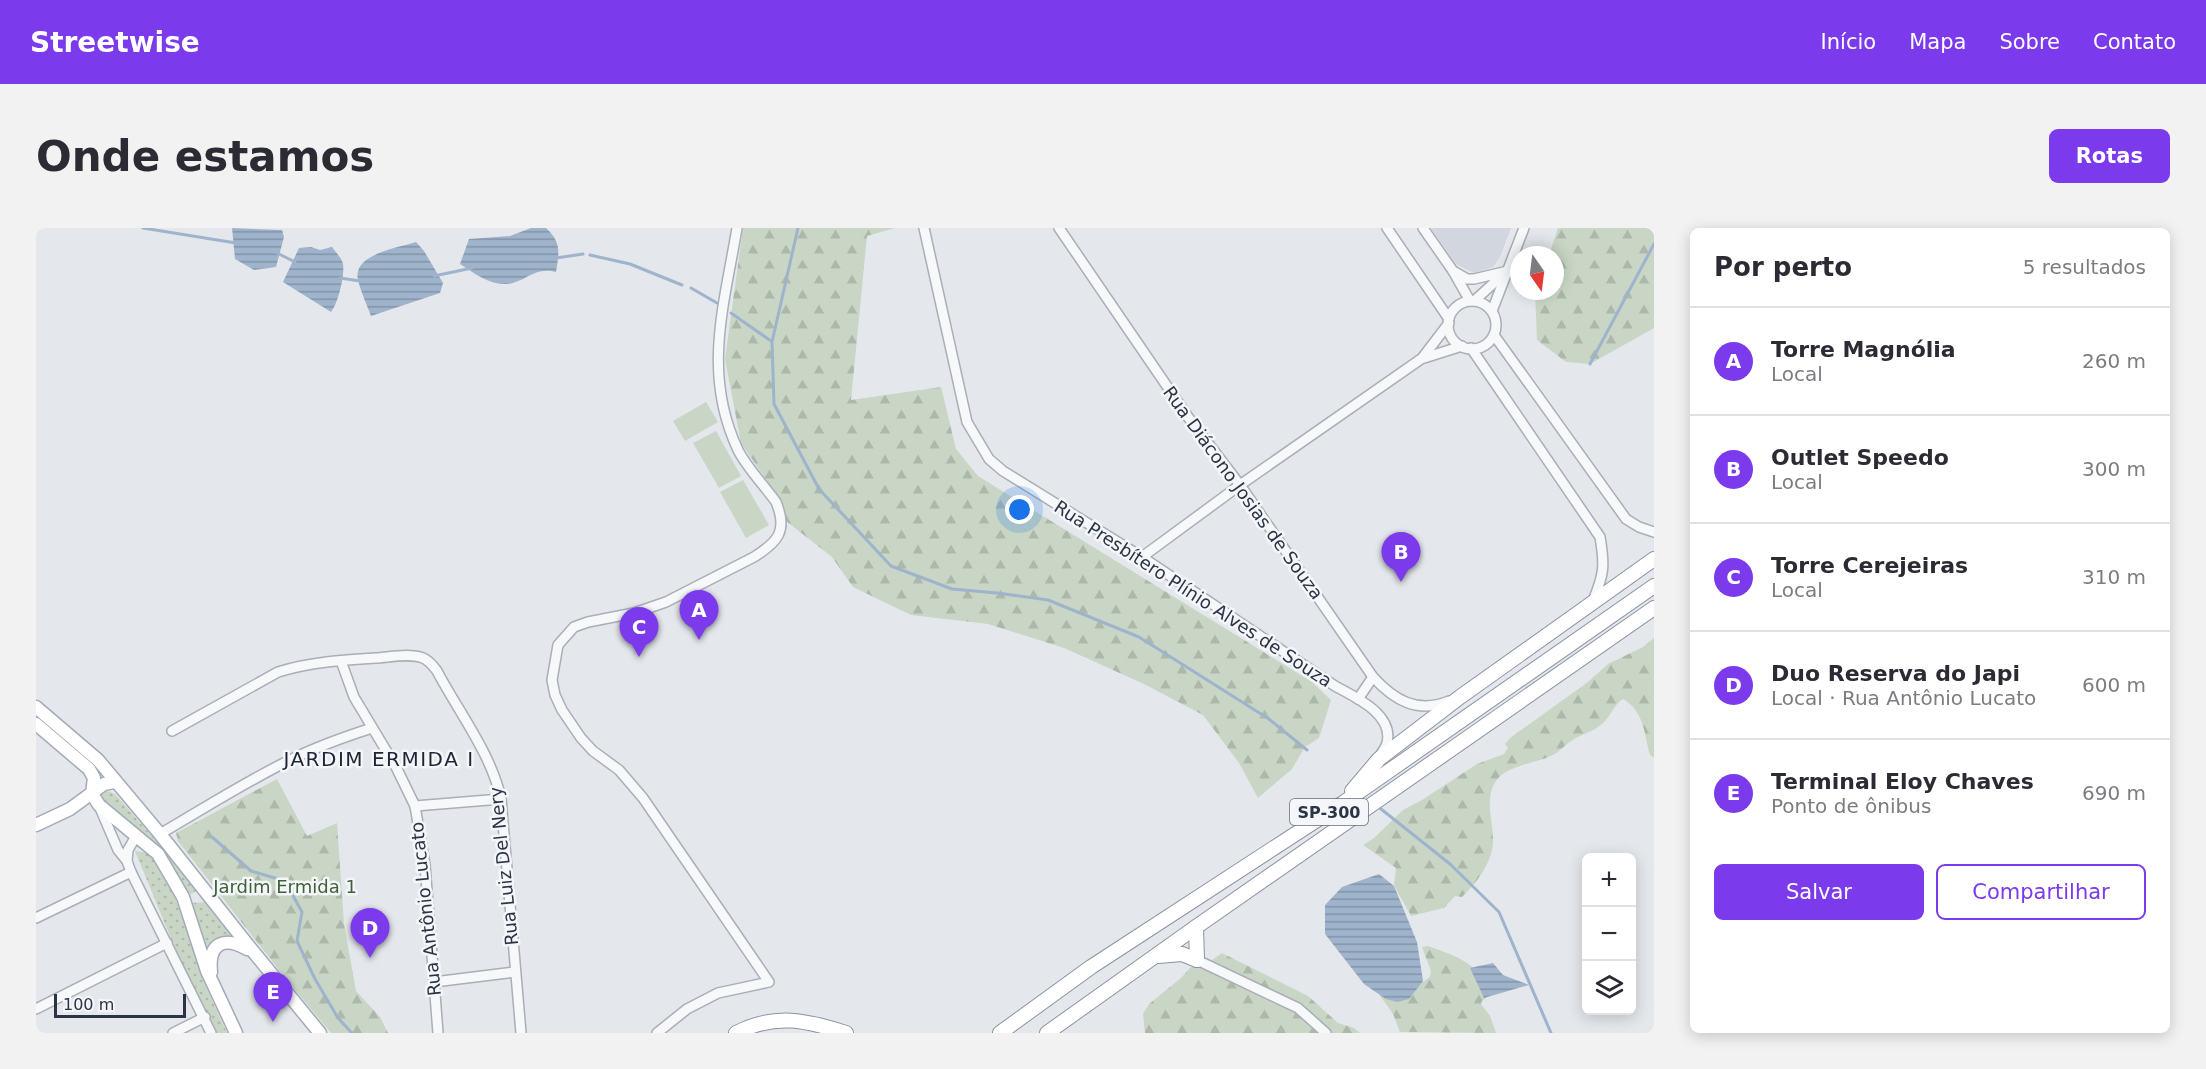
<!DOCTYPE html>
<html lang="pt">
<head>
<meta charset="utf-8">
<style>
  body { margin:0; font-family:"DejaVu Sans",sans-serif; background:#f2f2f3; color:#2b2b33 }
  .controls { position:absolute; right:18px; bottom:18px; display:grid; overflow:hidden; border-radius:9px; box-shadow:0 3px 15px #0003 }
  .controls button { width:54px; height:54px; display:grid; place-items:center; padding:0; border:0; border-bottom:2px solid #e1e1e2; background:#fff; color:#2b2b33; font:30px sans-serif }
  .compass { position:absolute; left:1474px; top:18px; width:54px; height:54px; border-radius:50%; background:#fff; box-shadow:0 3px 15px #0003; rotate:166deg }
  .scale { position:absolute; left:18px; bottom:15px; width:132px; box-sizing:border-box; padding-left:6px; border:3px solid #2b3445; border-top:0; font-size:16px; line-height:21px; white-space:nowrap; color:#2b3445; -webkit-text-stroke:4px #f4f6f9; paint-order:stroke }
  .you { position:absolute; left:984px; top:282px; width:21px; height:21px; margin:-15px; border:4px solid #fff; border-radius:50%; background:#1a73e8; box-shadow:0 0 0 9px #1a73e833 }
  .badge { display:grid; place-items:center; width:39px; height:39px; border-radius:50%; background:#7c3aed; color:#fff; font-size:20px; font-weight:700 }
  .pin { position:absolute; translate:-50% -50px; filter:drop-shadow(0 2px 3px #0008) }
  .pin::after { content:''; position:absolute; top:32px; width:21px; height:18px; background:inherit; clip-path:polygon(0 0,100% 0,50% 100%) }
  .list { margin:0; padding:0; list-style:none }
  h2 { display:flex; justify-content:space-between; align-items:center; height:78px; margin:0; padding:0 24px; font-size:26px }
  h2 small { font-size:20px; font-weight:400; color:#7c7c81 }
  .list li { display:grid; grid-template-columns:39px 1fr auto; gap:18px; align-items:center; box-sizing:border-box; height:108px; padding:0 24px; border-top:2px solid #e1e1e2 }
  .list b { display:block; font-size:22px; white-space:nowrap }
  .list p { margin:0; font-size:20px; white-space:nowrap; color:#7c7c81 }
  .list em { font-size:20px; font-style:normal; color:#7c7c81 }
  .actions { display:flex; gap:12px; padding:18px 24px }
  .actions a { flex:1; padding:14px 0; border:2px solid #7c3aed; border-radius:9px; text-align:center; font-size:21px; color:#7c3aed }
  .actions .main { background:#7c3aed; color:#fff }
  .icon { flex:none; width:33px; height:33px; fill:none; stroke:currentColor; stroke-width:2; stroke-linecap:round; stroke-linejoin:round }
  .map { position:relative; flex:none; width:1618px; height:805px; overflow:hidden; border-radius:9px }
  header { display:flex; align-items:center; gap:36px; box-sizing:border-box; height:84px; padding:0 30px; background:#7c3aed; color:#fff }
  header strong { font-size:28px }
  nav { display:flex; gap:33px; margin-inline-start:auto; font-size:21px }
  .intro { display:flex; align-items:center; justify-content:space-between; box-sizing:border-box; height:144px; padding:0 36px }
  h1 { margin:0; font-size:42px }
  .button { padding:15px 27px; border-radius:9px; background:#7c3aed; color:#fff; font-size:21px; font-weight:700 }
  main { display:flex; gap:36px; padding:0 36px }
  aside { flex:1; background:#fff; border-radius:9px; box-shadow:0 3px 15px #0003 }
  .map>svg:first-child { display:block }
  .built { fill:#d2d6de }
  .grass { fill:#c9d6c5 }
  .forest { fill:url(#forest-firs) }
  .park { fill:url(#park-dots) }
  .water { fill:url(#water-rules) }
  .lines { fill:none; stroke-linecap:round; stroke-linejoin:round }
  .stream { stroke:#9fb4cc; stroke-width:3 }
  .minor-casing { stroke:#a9aeb7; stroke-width:12 }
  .major-casing { stroke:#a3abb8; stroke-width:15 }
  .highway-casing { stroke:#8b94a3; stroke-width:16 }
  .minor { stroke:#f7f8fa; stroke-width:9 }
  .major { stroke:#fff; stroke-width:12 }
  .highway { stroke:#fff; stroke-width:14 }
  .labels { text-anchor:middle; stroke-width:5; stroke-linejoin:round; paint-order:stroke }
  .shield { fill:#f4f6f9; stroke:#676e7b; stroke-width:1.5 }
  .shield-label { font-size:16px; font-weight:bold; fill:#2b3445 }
  .street-label { font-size:18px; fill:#2b3445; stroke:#f4f6f9 }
  .park-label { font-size:18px; fill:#3f6138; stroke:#f4f6f9 }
  .neighbourhood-label { font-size:20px; letter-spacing:1.5px; fill:#1d2536; stroke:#f4f6f9 }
</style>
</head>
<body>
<header>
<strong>Streetwise</strong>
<nav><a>Início</a><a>Mapa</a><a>Sobre</a><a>Contato</a></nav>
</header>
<div class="intro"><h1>Onde estamos</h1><a class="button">Rotas</a></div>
<main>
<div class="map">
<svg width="1618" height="805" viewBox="0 0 1618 805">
  <defs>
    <pattern id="forest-firs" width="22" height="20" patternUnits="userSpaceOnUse" patternTransform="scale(1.5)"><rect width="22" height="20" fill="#c9d6c5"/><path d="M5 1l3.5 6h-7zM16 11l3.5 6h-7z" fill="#adb8ab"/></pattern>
    <pattern id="park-dots" width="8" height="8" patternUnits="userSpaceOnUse" patternTransform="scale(1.5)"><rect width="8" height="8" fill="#c9d6c5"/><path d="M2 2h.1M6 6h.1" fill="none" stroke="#adb8ab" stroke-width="1.8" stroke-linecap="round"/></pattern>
    <pattern id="water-rules" width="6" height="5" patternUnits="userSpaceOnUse" patternTransform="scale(1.5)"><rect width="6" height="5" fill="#9fb4cc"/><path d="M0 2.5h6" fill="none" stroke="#8293a7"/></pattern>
  </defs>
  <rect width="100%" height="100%" fill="#e4e7ec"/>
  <path class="built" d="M1395,0H1475L1464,29L1457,39L1438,45L1420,36Z"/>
  <g class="grass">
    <path d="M670,174L682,194L649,213L637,193Z"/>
    <path d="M680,203L705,248L683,260L657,215Z"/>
    <path d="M707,252L733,297L710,310L684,264Z"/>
  </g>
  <g class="forest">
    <path d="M707,0H859L831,8L815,172L905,159L920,221L942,248L1276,454L1295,472L1283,510L1269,519L1256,541L1222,570L1203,535L1167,487L1108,456L1028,420L952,396L875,387L817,359L796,329L746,290L742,269L705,215L689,131Z"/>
    <path d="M1522,0H1618V100L1554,136L1530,134L1501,112L1499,64L1519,63V27H1513Z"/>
    <path d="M1618,410V530L1614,527C1608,505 1608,483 1587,471C1578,476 1575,488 1567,495C1558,504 1545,506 1535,513C1529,517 1524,523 1517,527C1502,535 1470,537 1460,553C1448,570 1457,592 1457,611C1458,632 1441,655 1426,669L1419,668L1408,680L1375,688L1358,657L1360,640L1327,617L1338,610L1367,582L1386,572L1441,536L1468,526L1472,520L1469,516L1474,510L1552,454L1572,436L1607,419Z"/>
    <path d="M241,551L271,608L301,595L308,696L320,763L344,789L352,805H295L250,751L142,613L140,605Z"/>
    <path d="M1392,718C1409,724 1438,733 1445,751C1448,757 1449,764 1450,770L1446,773L1445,776L1454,788L1460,805L1364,804L1357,786L1341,763L1387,754L1394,749L1395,743L1386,719Z"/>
    <path d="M1186,725L1272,768L1302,795L1318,800L1324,805H1109L1107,786L1113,776L1145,750L1164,729L1175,733Z"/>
  </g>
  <g class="park">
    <path d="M72,563L79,566L157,655L159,660V664L155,666L151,663L136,639L113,610L67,577L65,567Z"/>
    <path d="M99,623L111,625L121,635L139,669L168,755L191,805H179L143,730Z"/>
    <path d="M171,674L204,714L185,710L174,719L170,728L154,675Z"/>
  </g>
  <g class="water">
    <path d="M196,0L246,2L248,9L240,39L218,42L199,31Z"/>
    <path d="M495,0H510C526,15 523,25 520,44C498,38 490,54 471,56C453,57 438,45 424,36L433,11L474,8Z"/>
    <path d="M380,14L388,23L407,55L404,65L335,88C331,77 325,64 322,52C316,26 362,20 380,14Z"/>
    <path d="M275,19L284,22L296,19C300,25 306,30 307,36C309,47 302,76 295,84L247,54L263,20Z"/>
    <path d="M1343,646L1358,658L1381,714L1387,753L1373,771L1361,774L1350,771L1328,756L1289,706V677L1306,659Z"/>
    <path d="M1457,735L1467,747L1493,757L1448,770L1434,740Z"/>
  </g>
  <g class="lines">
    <g class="stream">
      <path d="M107,0L200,15"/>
      <path d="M762,0L736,114L738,176L783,261L855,338L916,361L961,365L1012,372L1103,409L1233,491L1271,522"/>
      <path d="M241,25L259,34"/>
      <path d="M554,27L594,36L646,57"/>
      <path d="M520,30L547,26"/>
      <path d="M398,48L436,40"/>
      <path d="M304,50L324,53"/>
      <path d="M655,60L681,75"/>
      <path d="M695,85L735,113"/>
      <path d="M1554,136L1618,16"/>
      <path d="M1345,581L1414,636L1463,684L1515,805"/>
      <path d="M176,609L215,643L249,653L266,684L261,713L279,751L302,790L316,805"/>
    </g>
    <g class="minor-casing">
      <g id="minor">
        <path d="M888,0L931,194L953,231L967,243L1106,329L1299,458C1319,469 1358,486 1351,515C1350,519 1346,524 1344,528"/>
        <path d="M1023,0L1152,189L1204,257L1337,449C1358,472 1381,486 1413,473"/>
        <path d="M1351,0L1413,91"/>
        <path d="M1387,0L1417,43L1434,73"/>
        <path d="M1417,43L1431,51H1438L1472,43"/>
        <path d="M1438,73L1470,44"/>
        <circle cx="1436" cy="97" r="24"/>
        <path d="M1456,83L1488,0"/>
        <path d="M1458,107L1590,291L1603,299L1618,304"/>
        <path d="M1435,120L1564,309C1569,338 1568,346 1557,373"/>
        <path d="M1387,129L1413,95"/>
        <path d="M1106,329L1204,257L1385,131L1426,118"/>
        <path d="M305,433L318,469L360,539L379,578L389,637L402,805"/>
        <path d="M1322,471L1337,449"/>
        <path d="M136,503L242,444C274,434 307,432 340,430C355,429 374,425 387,430C394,433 397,438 401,443C422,483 456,527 465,571L485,805"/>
        <path d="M379,578L465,571"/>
        <path d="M64,580L82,622L91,633L95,644L175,805"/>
        <path d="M124,606C167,581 209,554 254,532C280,519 308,509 336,500"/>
        <path d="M91,633L92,622L100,608"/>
        <path d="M0,690L95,644"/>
        <path d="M1161,732L1262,780L1290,805"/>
        <path d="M398,754L479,744"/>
        <path d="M0,781L131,715"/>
        <path d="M137,805L169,789"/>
        <path d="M621,805L651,781L682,765L733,754L607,570L583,542L557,523L545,510L526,482L519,467L516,452L522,417L538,399L552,394L598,385L630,374L718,329C742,314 752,303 740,274C728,257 711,240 702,222C666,146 688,78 701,0"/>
      </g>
    </g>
    <g class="major-casing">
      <g id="major">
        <path d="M0,479L62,532L124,606L211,716L284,805"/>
        <path d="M0,496L53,541L58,550L56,566L63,577L122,626L147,669L171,743L200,805"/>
        <path d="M0,597L34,581L68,556L78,554"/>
        <path d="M175,744C172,715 188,708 211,721"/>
      </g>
    </g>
    <g class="highway-casing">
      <g id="highway">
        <path d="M1316,563L1343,531L1424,469L1618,331"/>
        <path d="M1160,699L1161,732"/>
        <path d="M1122,728L1146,726L1161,732"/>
        <path d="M700,805C739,785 770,792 810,805"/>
        <path d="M964,805L1055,739L1307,575L1618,358"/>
        <path d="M1011,805L1160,699L1618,380"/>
      </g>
    </g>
    <use href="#minor" class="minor"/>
    <use href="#major" class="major"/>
    <use href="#highway" class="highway"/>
  </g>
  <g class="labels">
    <rect class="shield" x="1254" y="571" width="78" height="26" rx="4.5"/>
    <g class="shield-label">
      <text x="1293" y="590">SP-300</text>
    </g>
    <g class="street-label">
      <text transform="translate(1207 265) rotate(54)" y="6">Rua Diácono Josias de Souza</text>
      <text transform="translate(1157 366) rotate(33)" y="6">Rua Presbítero Plínio Alves de Souza</text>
      <text transform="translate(468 638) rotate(-96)" y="6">Rua Luiz Del Nery</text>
      <text transform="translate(390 681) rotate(-96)" y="6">Rua Antônio Lucato</text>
    </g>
    <g class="park-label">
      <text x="249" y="665">Jardim Ermida 1</text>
    </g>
    <g class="neighbourhood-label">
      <text x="343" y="538">JARDIM ERMIDA I</text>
    </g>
  </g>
</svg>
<div class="controls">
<button>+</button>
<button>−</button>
<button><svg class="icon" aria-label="layers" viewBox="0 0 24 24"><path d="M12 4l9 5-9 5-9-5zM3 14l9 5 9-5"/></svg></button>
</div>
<svg class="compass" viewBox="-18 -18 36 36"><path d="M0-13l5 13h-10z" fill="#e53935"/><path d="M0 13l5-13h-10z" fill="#7c7c81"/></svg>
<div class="scale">100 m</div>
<div class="you"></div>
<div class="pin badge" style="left:663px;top:412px">A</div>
<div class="pin badge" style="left:1365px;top:354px">B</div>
<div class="pin badge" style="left:603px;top:429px">C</div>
<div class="pin badge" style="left:334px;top:730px">D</div>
<div class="pin badge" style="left:237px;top:794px">E</div>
</div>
<aside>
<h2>Por perto<small>5 resultados</small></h2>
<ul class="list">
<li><span class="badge">A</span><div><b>Torre Magnólia</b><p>Local</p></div><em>260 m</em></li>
<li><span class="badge">B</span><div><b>Outlet Speedo</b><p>Local</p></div><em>300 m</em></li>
<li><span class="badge">C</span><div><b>Torre Cerejeiras</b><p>Local</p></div><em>310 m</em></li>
<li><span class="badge">D</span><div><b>Duo Reserva do Japi</b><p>Local · Rua Antônio Lucato</p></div><em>600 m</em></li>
<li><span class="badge">E</span><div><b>Terminal Eloy Chaves</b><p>Ponto de ônibus</p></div><em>690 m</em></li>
</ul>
<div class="actions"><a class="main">Salvar</a><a>Compartilhar</a></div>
</aside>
</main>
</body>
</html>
